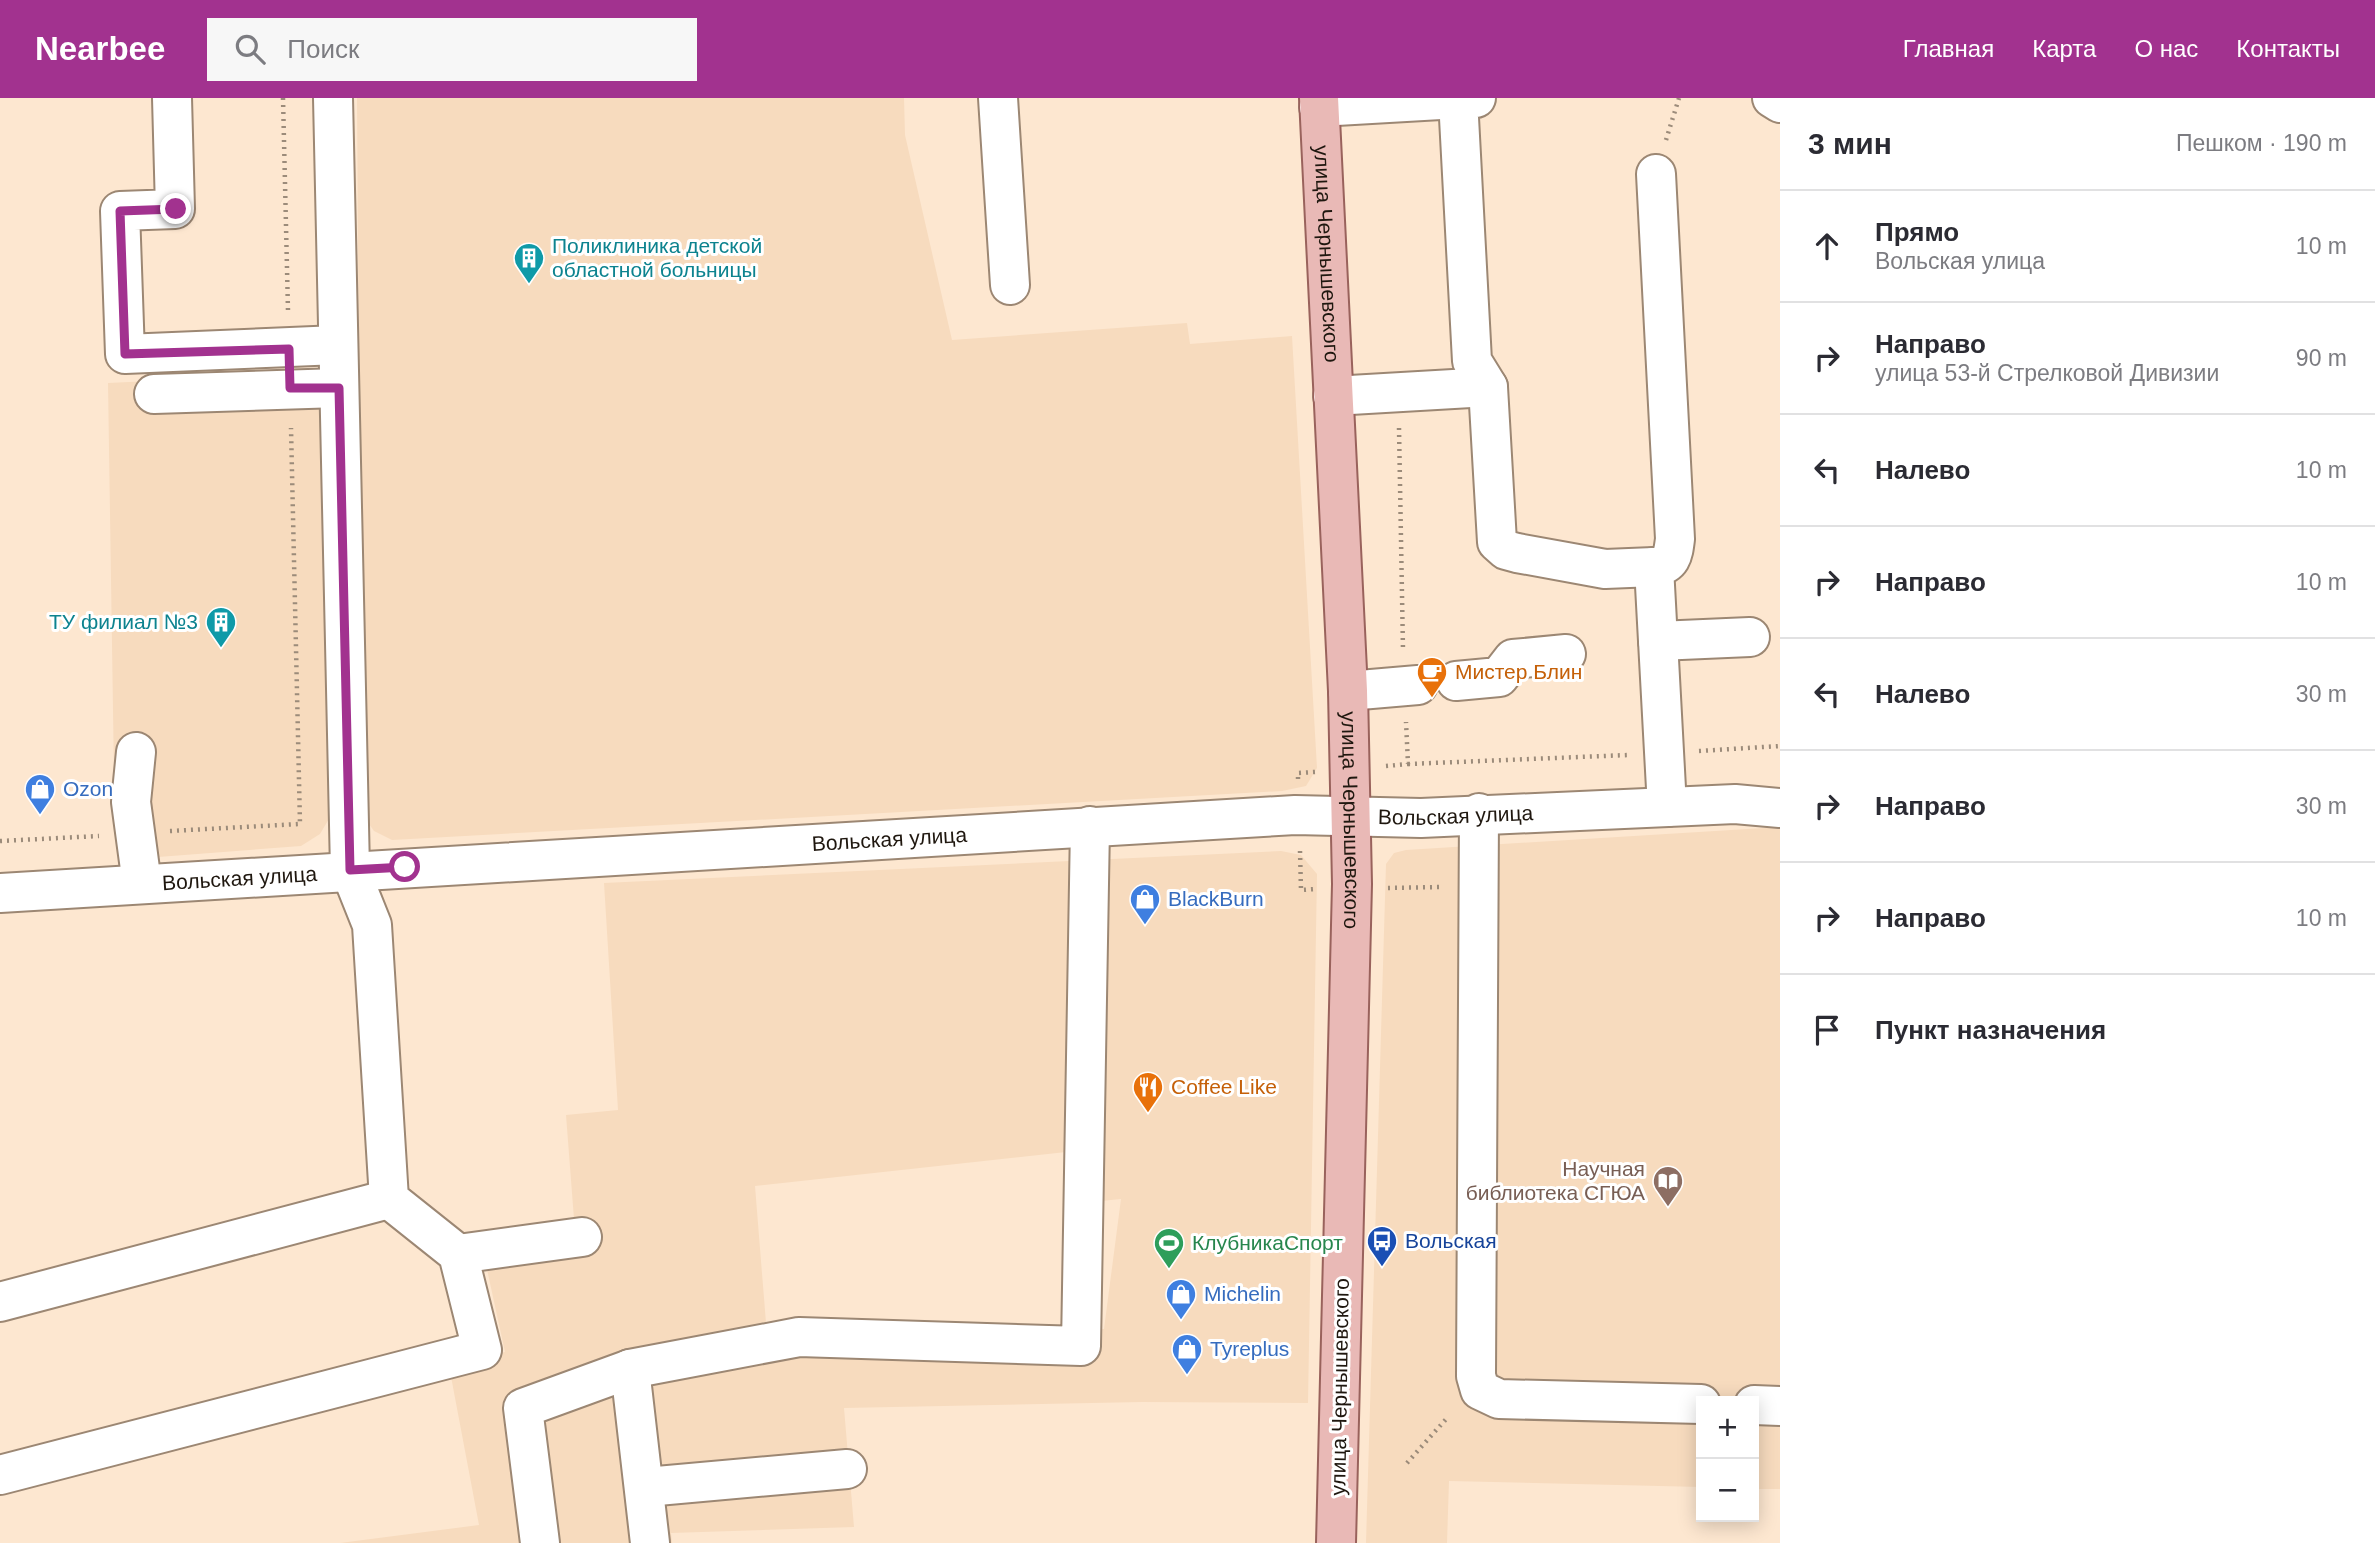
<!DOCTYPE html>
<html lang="ru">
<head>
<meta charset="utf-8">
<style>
  body { margin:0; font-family:Helvetica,sans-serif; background:#f7f7f7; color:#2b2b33 }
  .controls { position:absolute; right:21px; bottom:21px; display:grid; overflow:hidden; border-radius:0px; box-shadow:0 4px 18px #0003 }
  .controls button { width:63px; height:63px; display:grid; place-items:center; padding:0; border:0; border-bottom:2px solid #e1e1e2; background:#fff; color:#2b2b33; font:35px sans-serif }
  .stop { position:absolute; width:21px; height:21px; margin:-16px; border:5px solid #a2328f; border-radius:50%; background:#fff }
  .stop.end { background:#a2328f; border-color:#fff; box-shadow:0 2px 7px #0008 }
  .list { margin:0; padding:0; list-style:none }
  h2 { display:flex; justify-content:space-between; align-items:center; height:91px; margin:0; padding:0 28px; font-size:30px }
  h2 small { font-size:23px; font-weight:400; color:#7c7c81 }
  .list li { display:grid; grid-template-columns:46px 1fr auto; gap:21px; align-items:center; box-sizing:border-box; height:112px; padding:0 28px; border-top:2px solid #e1e1e2 }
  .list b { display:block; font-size:26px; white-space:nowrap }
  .list p { margin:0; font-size:23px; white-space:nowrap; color:#7c7c81 }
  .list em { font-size:23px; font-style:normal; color:#7c7c81 }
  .icon { flex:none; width:38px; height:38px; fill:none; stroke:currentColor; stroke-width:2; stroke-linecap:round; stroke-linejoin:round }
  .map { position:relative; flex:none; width:1780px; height:1445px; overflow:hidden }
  header { display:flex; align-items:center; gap:42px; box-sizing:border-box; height:98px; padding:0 35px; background:#a2328f; color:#fff }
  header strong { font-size:33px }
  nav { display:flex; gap:38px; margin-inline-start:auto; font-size:24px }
  .search { width:490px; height:63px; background:#f7f7f7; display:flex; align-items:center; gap:18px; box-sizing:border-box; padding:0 24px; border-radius:0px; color:#7c7c81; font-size:26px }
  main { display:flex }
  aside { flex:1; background:#fff }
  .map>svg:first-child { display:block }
  .built { fill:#f7dbbe; fill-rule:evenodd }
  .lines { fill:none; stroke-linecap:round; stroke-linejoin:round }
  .minor-casing { stroke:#9c8773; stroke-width:42 }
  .major-casing { stroke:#99625c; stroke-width:42 }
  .path { stroke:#9b8b7a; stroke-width:4.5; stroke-dasharray:2 5; stroke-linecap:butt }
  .minor { stroke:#fff; stroke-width:38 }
  .major { stroke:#e9b9b6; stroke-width:38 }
  .route { stroke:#a2328f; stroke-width:9 }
  .labels { text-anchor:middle; stroke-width:6; stroke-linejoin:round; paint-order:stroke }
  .culture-label { font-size:21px; fill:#0d838f; stroke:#fff; text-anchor:start }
  .street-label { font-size:21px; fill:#1f170f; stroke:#fff }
  .food-label { font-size:21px; fill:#c56008; stroke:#fff; text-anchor:start }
  .shop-label { font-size:21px; fill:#366cbe; stroke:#fff; text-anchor:start }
  .education-label { font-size:21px; fill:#785e54; stroke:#fff; text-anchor:end }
  .transit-label { font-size:21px; fill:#164399; stroke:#fff; text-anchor:start }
  .leisure-label { font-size:21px; fill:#27864d; stroke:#fff; text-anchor:start }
</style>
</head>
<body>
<header>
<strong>Nearbee</strong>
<div class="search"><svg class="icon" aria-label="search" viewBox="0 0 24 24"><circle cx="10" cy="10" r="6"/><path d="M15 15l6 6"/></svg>Поиск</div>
<nav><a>Главная</a><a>Карта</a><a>О нас</a><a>Контакты</a></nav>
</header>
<main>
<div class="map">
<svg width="1780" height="1445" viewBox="0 0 1780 1445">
  <rect width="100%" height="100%" fill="#fde7d0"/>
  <g class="built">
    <path d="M357,0H904L905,37L952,242L1187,225L1190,246L1292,238L1317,670L1306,688L1282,693L392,742L374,733L362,716Z"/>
    <path d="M320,275L330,719L320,736L301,748L119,762L114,677L108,285Z"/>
    <path d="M1780,729V1391H1754V1303H1701V1389L1449,1383L1447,1445H1366L1386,766L1394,755L1406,752Z"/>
    <path d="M1281,753L1301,757L1317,776L1308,1305L1142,1304L844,1310L854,1429L671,1435L672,1445H340L479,1427L449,1268L505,1254L483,1153L575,1134L566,1017L618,1012L604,785ZM1066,1054L1101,1103L1121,1101L1104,1231L766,1225L755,1088Z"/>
  </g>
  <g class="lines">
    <g class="minor-casing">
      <g id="minor">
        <path d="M172,0L175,111L120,113L125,256L338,247"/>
        <path d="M998,0L1010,187"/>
        <path d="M1476,0L1458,1L1472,263L1488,289L1497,444L1506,452L1517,455L1605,471L1654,469"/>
        <path d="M1772,0L1780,5"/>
        <path d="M1319,9L1458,1"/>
        <path d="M1656,76L1675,441C1673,457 1672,467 1654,469L1667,709"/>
        <path d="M154,296L339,290"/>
        <path d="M1333,298L1488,289"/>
        <path d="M1658,543L1750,539"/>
        <path d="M1456,583L1499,579L1513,561L1566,556"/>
        <path d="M1348,593L1418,587"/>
        <path d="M136,654L131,704L142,786"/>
        <path d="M1479,715L1476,1278L1480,1292L1499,1301L1701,1306"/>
        <path id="s1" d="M0,795L1295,717L1421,720L1735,706L1780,710"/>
        <path d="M458,1156L582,1139"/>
        <path d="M0,1204L389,1101"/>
        <path d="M1754,1307L1780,1308"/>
        <path d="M0,1377L482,1252L458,1156L389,1101L372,827L350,772L333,0"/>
        <path d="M646,1389L847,1371"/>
        <path d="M540,1445L523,1310L630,1271"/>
        <path d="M650,1445L630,1271L799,1239L1081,1248L1090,728"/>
      </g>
    </g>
    <g class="major-casing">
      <g id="major">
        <path id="s2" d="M1319,0L1348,593L1352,786L1336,1445"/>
      </g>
    </g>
    <g class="path">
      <path d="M283,0L288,213"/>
      <path d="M1666,42L1679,0"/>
      <path d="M1399,330L1403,552"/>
      <path d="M1699,653L1780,648"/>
      <path d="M1408,666L1628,657"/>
      <path d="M1386,668L1408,666L1406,624"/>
      <path d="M1298,681V675L1315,674"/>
      <path d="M170,733L300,726L291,330"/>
      <path d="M0,743L99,738"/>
      <path d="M1300,753L1301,792L1316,791"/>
      <path d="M1388,790L1442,789"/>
      <path d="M1407,1365L1447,1320"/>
    </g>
    <use href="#minor" class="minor"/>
    <use href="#major" class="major"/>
  </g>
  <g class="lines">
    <path class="route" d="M176,111L120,113L125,256L289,251L290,290H339L350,772L405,769"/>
  </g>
  <defs>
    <g id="building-pin" transform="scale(1.575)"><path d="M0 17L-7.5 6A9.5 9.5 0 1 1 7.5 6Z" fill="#0f9aa8" stroke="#fff"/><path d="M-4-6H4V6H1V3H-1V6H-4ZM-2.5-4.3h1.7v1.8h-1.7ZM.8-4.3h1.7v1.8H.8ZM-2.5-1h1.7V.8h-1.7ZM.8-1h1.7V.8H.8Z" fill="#fff"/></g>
    <g id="cafe-pin" transform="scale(1.575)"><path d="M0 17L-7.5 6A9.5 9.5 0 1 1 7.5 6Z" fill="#e8710a" stroke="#fff"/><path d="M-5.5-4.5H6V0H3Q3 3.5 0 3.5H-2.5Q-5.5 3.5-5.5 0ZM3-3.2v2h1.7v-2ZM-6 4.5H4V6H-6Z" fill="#fff"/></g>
    <g id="shop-pin" transform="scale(1.575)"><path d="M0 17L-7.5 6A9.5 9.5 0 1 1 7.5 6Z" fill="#3f7fe0" stroke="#fff"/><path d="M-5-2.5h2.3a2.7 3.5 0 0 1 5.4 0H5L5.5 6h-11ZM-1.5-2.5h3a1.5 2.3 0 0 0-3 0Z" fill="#fff"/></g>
    <g id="restaurant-pin" transform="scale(1.575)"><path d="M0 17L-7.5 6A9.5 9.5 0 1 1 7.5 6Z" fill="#e8710a" stroke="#fff"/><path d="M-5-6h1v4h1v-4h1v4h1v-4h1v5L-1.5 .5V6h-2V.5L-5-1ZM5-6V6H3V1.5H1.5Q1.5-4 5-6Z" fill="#fff"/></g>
    <g id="library-pin" transform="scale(1.575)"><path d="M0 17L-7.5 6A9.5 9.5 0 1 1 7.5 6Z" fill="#8d6e63" stroke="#fff"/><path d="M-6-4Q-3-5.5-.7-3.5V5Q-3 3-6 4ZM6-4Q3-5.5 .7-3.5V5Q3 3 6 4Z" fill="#fff"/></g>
    <g id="bus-pin" transform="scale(1.575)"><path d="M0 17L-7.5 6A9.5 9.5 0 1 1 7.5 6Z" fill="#1a4fb4" stroke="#fff"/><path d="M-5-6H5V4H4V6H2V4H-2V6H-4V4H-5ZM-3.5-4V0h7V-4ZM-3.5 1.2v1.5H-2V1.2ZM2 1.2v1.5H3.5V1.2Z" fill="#fff"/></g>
    <g id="stadium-pin" transform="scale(1.575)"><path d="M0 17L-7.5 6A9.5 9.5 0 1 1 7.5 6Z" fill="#2e9e5b" stroke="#fff"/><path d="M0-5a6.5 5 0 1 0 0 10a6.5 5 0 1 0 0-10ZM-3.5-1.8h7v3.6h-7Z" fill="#fff"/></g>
  </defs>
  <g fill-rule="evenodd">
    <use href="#building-pin" x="529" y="160"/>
    <use href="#building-pin" x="221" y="524"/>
    <use href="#cafe-pin" x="1432" y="574"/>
    <use href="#shop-pin" x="40" y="691"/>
    <use href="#shop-pin" x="1145" y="801"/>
    <use href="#restaurant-pin" x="1148" y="989"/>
    <use href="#library-pin" x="1668" y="1083"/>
    <use href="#bus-pin" x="1382" y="1143"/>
    <use href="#stadium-pin" x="1169" y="1145"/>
    <use href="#shop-pin" x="1181" y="1196"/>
    <use href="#shop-pin" x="1187" y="1251"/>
  </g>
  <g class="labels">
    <g class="culture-label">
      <text x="552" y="155">Поликлиника детской<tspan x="552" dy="24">областной больницы</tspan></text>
      <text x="198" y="531" text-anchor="end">ТУ филиал №3</text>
    </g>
    <g class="street-label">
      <text dy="7" stroke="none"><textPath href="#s2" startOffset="156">улица Чернышевского</textPath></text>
      <text dy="7" stroke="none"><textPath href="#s1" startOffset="1458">Вольская улица</textPath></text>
      <text dy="7" stroke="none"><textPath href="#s2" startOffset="723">улица Чернышевского</textPath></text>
      <text dy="7" stroke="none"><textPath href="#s1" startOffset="891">Вольская улица</textPath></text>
      <text dy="7" stroke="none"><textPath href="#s1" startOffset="240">Вольская улица</textPath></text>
      <text transform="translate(1340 1289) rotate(-89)" y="7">улица Чернышевского</text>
    </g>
    <g class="food-label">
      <text x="1455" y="581">Мистер Блин</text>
      <text x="1171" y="996">Coffee Like</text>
    </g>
    <g class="shop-label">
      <text x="63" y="698">Ozon</text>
      <text x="1168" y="808">BlackBurn</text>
      <text x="1204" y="1203">Michelin</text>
      <text x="1210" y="1258">Tyreplus</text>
    </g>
    <g class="education-label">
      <text x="1645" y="1078">Научная<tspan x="1645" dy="24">библиотека СГЮА</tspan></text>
    </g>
    <g class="transit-label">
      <text x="1405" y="1150">Вольская</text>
    </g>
    <g class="leisure-label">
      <text x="1192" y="1152">КлубникаСпорт</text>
    </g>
  </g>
</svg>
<div class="controls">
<button>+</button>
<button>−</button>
</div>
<div class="stop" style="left:405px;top:769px"></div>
<div class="stop end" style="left:176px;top:111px"></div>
</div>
<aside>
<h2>3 мин<small>Пешком · 190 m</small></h2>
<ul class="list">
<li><svg class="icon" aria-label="ahead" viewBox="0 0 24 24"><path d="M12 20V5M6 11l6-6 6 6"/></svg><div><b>Прямо</b><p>Вольская улица</p></div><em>10 m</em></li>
<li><svg class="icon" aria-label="right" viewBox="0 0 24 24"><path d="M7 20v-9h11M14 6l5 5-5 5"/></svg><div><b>Направо</b><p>улица 53-й Стрелковой Дивизии</p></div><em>90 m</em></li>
<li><svg class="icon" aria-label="left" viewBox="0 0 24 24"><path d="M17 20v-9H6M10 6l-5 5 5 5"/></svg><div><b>Налево</b></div><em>10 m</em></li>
<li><svg class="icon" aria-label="right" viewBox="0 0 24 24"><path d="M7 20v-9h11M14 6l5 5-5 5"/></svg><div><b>Направо</b></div><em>10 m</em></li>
<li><svg class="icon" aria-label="left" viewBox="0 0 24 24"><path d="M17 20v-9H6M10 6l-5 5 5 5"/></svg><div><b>Налево</b></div><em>30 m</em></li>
<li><svg class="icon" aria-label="right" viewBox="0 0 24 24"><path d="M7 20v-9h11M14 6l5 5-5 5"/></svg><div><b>Направо</b></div><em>30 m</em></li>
<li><svg class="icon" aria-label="right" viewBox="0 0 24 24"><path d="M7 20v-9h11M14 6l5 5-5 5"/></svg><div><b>Направо</b></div><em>10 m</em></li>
<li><svg class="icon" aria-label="arrive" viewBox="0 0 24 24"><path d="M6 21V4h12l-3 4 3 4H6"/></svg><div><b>Пункт назначения</b></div></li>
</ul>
</aside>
</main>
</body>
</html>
